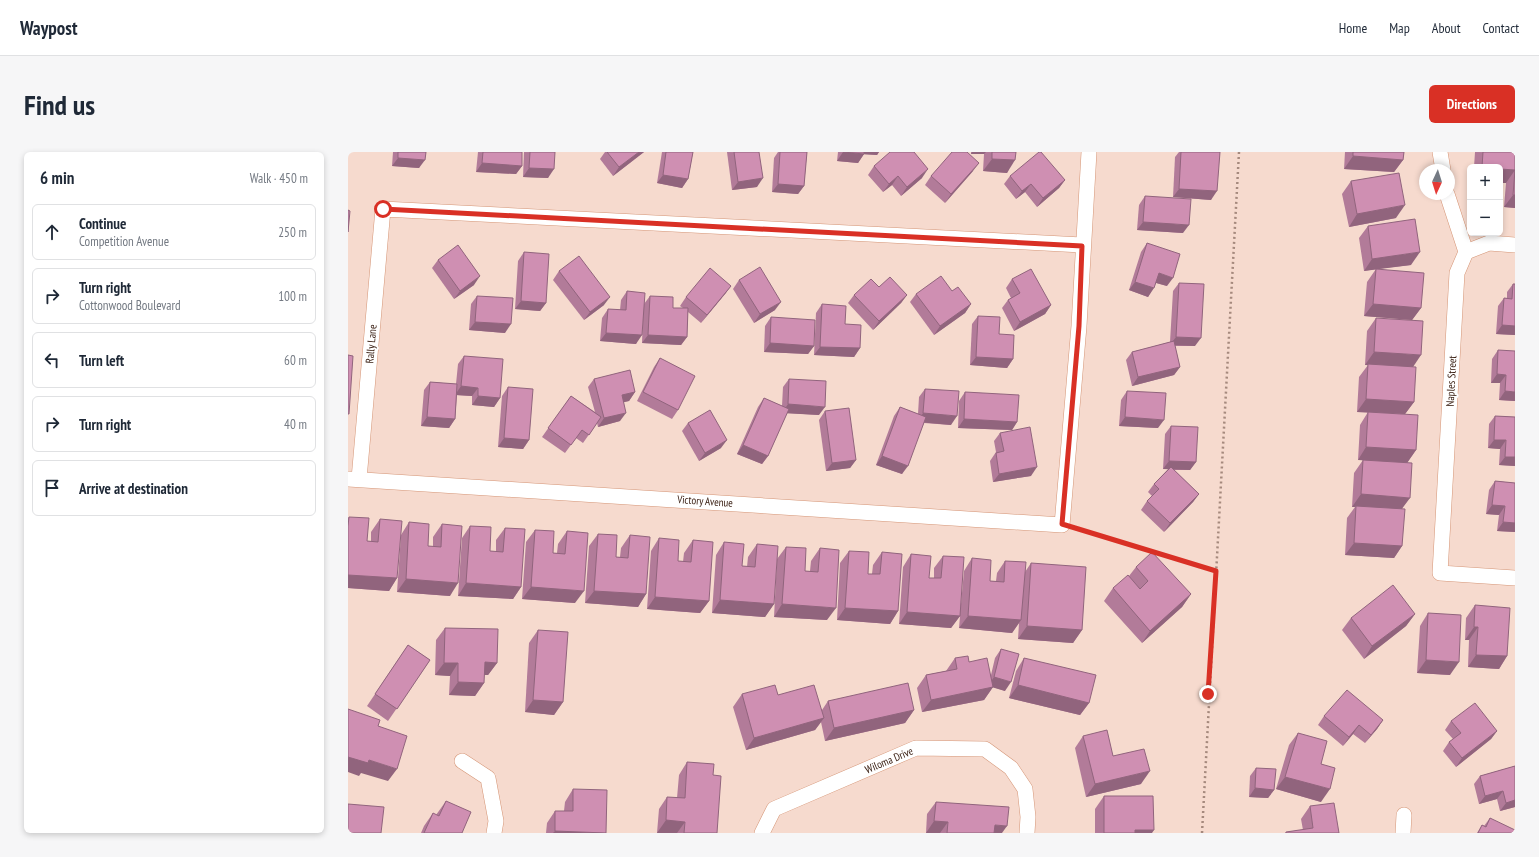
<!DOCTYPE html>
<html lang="en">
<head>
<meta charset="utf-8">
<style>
  body { margin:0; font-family:"PT Sans Narrow",sans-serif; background:#f6f6f7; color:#1f2937 }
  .controls { position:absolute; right:12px; top:12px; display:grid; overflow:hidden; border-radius:6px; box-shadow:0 2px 6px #0003 }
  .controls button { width:36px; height:36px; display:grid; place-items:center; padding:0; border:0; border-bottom:1px solid #e0e1e3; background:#fff; color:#1f2937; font:20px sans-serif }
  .compass { position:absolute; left:1071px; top:12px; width:36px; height:36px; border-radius:50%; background:#fff; box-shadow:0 2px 6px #0003; rotate:184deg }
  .stop { position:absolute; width:12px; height:12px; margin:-9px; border:3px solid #d93025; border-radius:50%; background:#fff }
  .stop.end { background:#d93025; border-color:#fff; box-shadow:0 1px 4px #0008 }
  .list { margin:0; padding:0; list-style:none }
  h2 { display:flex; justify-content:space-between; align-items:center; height:52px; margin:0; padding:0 16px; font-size:17px }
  h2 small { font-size:13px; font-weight:400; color:#747a83 }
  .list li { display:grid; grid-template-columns:26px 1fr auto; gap:12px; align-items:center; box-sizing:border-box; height:56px; margin:0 8px 8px; padding:0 8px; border:1px solid #e0e1e3; border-radius:6px }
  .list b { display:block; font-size:15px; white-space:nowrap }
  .list p { margin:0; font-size:13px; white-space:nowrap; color:#747a83 }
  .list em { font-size:13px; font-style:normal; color:#747a83 }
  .icon { flex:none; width:22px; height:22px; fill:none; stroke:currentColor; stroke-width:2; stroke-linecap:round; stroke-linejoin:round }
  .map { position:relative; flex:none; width:1167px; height:681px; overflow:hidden; border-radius:6px }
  header { display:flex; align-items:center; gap:24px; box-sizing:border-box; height:56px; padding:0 20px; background:#fff; border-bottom:1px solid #e0e1e3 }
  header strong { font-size:19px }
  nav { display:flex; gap:22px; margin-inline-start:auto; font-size:14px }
  .intro { display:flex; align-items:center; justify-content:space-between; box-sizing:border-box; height:96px; padding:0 24px }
  h1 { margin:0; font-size:28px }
  .button { padding:10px 18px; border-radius:6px; background:#d93025; color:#fff; font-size:14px; font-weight:700 }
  main { display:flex; gap:24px; padding:0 24px }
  aside { flex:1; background:#fff; border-radius:6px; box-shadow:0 2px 6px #0003 }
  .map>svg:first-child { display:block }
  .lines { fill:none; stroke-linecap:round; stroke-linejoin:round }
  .minor-casing { stroke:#d59576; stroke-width:16 }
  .path { stroke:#a5897d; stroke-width:2.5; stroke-dasharray:2 3; stroke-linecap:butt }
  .minor { stroke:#fff; stroke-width:15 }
  .wall { fill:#b27b99 }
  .shaded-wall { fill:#91647d }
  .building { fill:#cf8fb2; stroke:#91647d }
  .route { stroke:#d93025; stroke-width:5 }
  .labels { text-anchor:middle; stroke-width:4; stroke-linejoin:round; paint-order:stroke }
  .street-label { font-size:11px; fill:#3c2216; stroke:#fff }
</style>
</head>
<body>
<header>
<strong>Waypost</strong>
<nav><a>Home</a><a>Map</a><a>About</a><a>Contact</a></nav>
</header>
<div class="intro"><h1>Find us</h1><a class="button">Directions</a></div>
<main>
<aside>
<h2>6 min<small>Walk · 450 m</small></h2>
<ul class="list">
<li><svg class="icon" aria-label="ahead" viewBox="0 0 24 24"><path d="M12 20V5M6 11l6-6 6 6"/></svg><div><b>Continue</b><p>Competition Avenue</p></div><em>250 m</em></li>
<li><svg class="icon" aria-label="right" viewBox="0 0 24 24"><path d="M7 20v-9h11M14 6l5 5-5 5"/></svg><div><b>Turn right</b><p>Cottonwood Boulevard</p></div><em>100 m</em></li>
<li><svg class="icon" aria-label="left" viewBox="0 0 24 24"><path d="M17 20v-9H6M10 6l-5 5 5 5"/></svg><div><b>Turn left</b></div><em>60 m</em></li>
<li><svg class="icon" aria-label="right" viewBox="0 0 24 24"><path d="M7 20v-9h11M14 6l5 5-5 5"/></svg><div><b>Turn right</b></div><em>40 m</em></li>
<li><svg class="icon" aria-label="arrive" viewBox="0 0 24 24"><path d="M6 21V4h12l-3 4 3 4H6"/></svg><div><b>Arrive at destination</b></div></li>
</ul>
</aside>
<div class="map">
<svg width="1167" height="681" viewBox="0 0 1167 681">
  <rect width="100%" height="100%" fill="#f6dace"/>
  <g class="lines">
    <g class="minor-casing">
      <g id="minor">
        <path d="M1092,0L1095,18"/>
        <path d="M1099,42L1118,100L1109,121L1092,421L1167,426"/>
        <path d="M1118,100L1141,91L1167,93"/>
        <path d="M0,327L714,373L731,174L741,0"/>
        <path d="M11,327L35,57L734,93"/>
        <path d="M114,609L140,626L148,669L146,681"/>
        <path d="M414,681L426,657L568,596L637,597L663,616L677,637L680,665L679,681"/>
        <path d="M1055,681L1056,663"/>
      </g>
    </g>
    <g class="path">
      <path d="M730,377L868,419"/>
      <path d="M854,681L891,0"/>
    </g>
    <use href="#minor" class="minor"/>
  </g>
  <g class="wall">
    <path d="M45,0H78L71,16L44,14Z"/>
    <path d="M130,0H174V14L168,22L128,20Z"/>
    <path d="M176,0H207L200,26L175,25Z"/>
    <path d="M257,0H296L265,24L252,7Z"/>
    <path d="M314,0H345L340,27L334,36L309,31Z"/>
    <path d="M379,0H411L409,35L384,38Z"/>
    <path d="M430,0H459L456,34L450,42L424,40L426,6Z"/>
    <path d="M490,0H531L529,3L516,2L510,11L489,9Z"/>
    <path d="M623,0H668L659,21L635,19L636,2H623Z"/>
    <path d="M831,0H872L863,48L825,45L827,5Z"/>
    <path d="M997,0H1056L1055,8L1046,20L996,17Z"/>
    <path d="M1127,0H1167V56L1156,55L1158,31H1152V15H1126Z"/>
    <path d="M526,14L574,26L553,44L544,33L535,40L520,23Z"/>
    <path d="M625,19L597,51L577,33L583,24Z"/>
    <path d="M662,24L717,28L711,36L689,55L677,40L668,47L656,32Z"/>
    <path d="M1003,29L1048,66L1001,75L994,42Z"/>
    <path d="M797,44L835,81L789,78L791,53Z"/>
    <path d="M1020,74L1063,113L1028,117L1073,156L1064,168L1016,164L1019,130L1028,117L1016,119L1011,86Z"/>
    <path d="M799,91L819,134L808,131L800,145L781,138L793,100Z"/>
    <path d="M176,100L198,151L192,159L167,157L170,109Z"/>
    <path d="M90,108L126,133L106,147L84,116Z"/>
    <path d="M211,119L256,153L236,168L205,128Z"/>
    <path d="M664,127L703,153L697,162L666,179L654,156L660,148L663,146L658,136Z"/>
    <path d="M391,128L427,158L406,171L385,137Z"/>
    <path d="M831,131L847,194H827L832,215L826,223L784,234L778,208L784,200L822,190L825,139Z"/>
    <path d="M1165,132L1167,183L1148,182L1150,154L1156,146H1159V140Z"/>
    <path d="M383,134L377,142L353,171L340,160L339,185L333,193L294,191L295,163L288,192L252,189L254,166L260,157L272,158L273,148L279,139L296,152L302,144L325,156H335L332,154L338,145Z"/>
    <path d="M531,135L559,143L553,151L525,178L500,151L506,143Z"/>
    <path d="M604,139L623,152L617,161L586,183L562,150L568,142Z"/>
    <path d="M129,144L157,181L121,178L123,152Z"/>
    <path d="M474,152L497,172L512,196L506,205L466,203L468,161Z"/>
    <path d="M630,164L651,182L665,207L659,216L622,213L624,172Z"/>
    <path d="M423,165L466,194L460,202L416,200L417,174Z"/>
    <path d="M1028,166L1065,215L1066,250L1057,262L1009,260L1011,225L1020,213H1017L1019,179Z"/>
    <path d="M1150,198L1167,249L1151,248L1152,231H1143L1144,207Z"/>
    <path d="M116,204L152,246L146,255L124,253V244L109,243L107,267L101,276L73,274L76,238L82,230L108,232L110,212Z"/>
    <path d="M312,206L330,258L324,267L289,249L306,215Z"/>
    <path d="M246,227L287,240L281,249L275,250L272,269L250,275L249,271L235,291L228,286L217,301L194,285L223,244L247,260L240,235Z"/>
    <path d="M441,227L471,263L439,261L420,304L414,312L389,302L410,255L416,246L434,254L435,235Z"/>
    <path d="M160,235L181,288L175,297L150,295L154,244Z"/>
    <path d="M577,237L603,273L576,271L554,322L528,313L546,264L552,255L570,262L571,245Z"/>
    <path d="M779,239L810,276L771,274L773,248Z"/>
    <path d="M617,240L669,270L664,278L610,276L611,249Z"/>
    <path d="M477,259L508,308L502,316L478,319L471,268Z"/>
    <path d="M1020,260L1068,298L1059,311L1054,357V394L1046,406L997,403L999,366L1007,355H1004L1006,321L1015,308H1010L1012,273Z"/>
    <path d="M1147,264L1167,265V314L1151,313L1152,297L1140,296L1141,272Z"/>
    <path d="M340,271L373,296L351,309L334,279Z"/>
    <path d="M823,274L848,310L842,318H826L851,342L845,350L816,380L793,358L799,349L804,344L800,340L806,332L820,317H815L817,282Z"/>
    <path d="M652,281L683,324L645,330L642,309L648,300L646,289Z"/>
    <path d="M1147,329L1167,331V380L1149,379L1151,363L1138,362L1141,338Z"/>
    <path d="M1,365L19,389H23V380L32,367L49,426L41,439L0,436V366Z"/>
    <path d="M61,370L80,394L85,395V385L94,372L102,444L49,440L53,383Z"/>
    <path d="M122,374L142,399L148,400V388L157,376L173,435L165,447L110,444L114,386Z"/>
    <path d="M187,378L205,401H209L210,392L219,379L227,451L174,447L178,390Z"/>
    <path d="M250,382L268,405H272L273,396L282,383L298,442L290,455L237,451L241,394Z"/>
    <path d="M311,386L330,409L335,410L336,401L345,388L361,449L352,461L299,457L303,399Z"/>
    <path d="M376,390L394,414L399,415L400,405L409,392L426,452L417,465L364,461L368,403Z"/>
    <path d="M438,395L457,419H462L463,409L472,396L479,468L426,465L429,407Z"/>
    <path d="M501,399L520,422H524L525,413L534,400L550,459L542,472L489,468L492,411Z"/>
    <path d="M563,402L581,426H586V416L595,404L613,452L616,419L624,406L642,429H648L649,421L657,409L677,420L683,411L734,478L725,491L670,487L671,471L664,481L611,476L612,464L603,476L551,472L555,415Z"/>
    <path d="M788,415L843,442L834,455L794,491L756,449L765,436L781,424Z"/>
    <path d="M1127,453L1159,504L1151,517L1120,515L1121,488H1117L1118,466Z"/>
    <path d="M1080,461L1102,523L1069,521L1072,474Z"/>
    <path d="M1067,462L1058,474L1016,507L994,478L1003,466Z"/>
    <path d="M97,476L149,511L140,523H136V531L127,544L101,543L102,524L87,523L88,488Z"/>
    <path d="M190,478L215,550L206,563L177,560L181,491Z"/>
    <path d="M60,493L82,508L40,569L19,554Z"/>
    <path d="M653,497L657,539L645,535L636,548L574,560L569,536L578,523L598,519L607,506L621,510L643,523L647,506Z"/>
    <path d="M676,506L741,551L732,563L661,546L668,519Z"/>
    <path d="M394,542L430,543L474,558L480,549L566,558L557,571L477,589L473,570L467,578L398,598L385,555Z"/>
    <path d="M976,564L1035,568L1029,577L1017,591L1005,582L995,594L970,573Z"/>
    <path d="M1103,569L1149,579L1143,587L1108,615L1095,599L1101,590L1105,587L1097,578Z"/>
    <path d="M950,581L973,612V650L928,637L941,593Z"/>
    <path d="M735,584L765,604L793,632L738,645L727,596Z"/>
    <path d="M339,610L365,623L369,681H309L311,657L319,645L329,646L331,623Z"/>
    <path d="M1167,614V655L1152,659L1149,647L1131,652L1126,632L1132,624Z"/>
    <path d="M908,616L926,638L920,646L901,645L902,624Z"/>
    <path d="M225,637L258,681H198L199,671L207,659H216L217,650Z"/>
    <path d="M756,644L804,681H747V657Z"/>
    <path d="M98,649L114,681H73L76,674L85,661L88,663Z"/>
    <path d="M588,650L654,681H578L579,662Z"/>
    <path d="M962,654L991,681H937L938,680L955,678L953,667Z"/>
    <path d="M1142,666L1167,681H1129L1134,673L1136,674Z"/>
  </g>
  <g class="shaded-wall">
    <path d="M291,0H296L265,24L271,15Z"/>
    <path d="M495,0L516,2L510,11L489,9Z"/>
    <path d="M512,0H531L529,3L511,2Z"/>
    <path d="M624,0H638L636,2H623Z"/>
    <path d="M1005,4L1055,8L1046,20L996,17Z"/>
    <path d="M50,6L77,8L71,16L44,14Z"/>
    <path d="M644,7L667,8L659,21L635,19Z"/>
    <path d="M134,11L174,14L168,22L128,20Z"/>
    <path d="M631,11L625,19L597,51L603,42Z"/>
    <path d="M181,16L206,17L200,26L175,25Z"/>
    <path d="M580,17L574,26L553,44L559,35Z"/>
    <path d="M1152,17L1167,18L1158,31H1152Z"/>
    <path d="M315,23L340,27L334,36L309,31Z"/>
    <path d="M550,24L544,33L535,40L541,32Z"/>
    <path d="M415,26L409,35L384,38L390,30Z"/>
    <path d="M717,28L711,36L689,55L695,46Z"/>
    <path d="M430,32L456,34L450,42L424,40Z"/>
    <path d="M683,32L677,40L668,47L674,39Z"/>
    <path d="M831,37L869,39L863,48L825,45Z"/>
    <path d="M1165,43H1167V56L1156,55Z"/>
    <path d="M1057,53L1048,66L1001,75L1009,62Z"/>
    <path d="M795,70L841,73L835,81L789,78Z"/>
    <path d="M1072,100L1063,113L1016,119L1024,107Z"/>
    <path d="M811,121L825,126L819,134L805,130Z"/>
    <path d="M132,124L126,133L106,147L112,139Z"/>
    <path d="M787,130L806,136L800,145L781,138Z"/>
    <path d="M383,134L377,142L353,171L359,163Z"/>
    <path d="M559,143L553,151L525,178L531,169Z"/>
    <path d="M262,145L256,153L236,168L242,160Z"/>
    <path d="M173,149L198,151L192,159L167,157Z"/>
    <path d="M433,150L427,158L406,171L412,162Z"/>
    <path d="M623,152L617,161L586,183L592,174Z"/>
    <path d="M1025,152L1073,156L1064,168L1016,164Z"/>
    <path d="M703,153L697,162L666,179L672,170Z"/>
    <path d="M127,170L163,172L157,181L121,178Z"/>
    <path d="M1154,173L1167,174V183L1148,182Z"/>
    <path d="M258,181L294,183L288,192L252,189Z"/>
    <path d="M300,183L339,185L333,193L294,191Z"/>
    <path d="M828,185L853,186L847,194L822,193Z"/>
    <path d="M422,191L466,194L460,202L416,200Z"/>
    <path d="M472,195L512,196L506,205L466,203Z"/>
    <path d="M1026,200L1073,203L1065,215L1017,213Z"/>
    <path d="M628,205L665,207L659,216L622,213Z"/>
    <path d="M832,215L826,223L784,234L790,225Z"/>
    <path d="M1149,222L1158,223L1152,231H1143Z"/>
    <path d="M113,234L130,236L124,244L107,243Z"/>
    <path d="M1157,239L1167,240V249L1151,248Z"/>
    <path d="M287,240L281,249L268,252L274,243Z"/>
    <path d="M130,244L152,246L146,255L124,253Z"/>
    <path d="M1018,247L1066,250L1057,262L1009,260Z"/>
    <path d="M440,252L477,255L471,263L434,261Z"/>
    <path d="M278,261L272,269L250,275L256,266Z"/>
    <path d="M575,261L609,264L603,273L570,270Z"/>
    <path d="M79,265L107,267L101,276L73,274Z"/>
    <path d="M777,265L816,268L810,276L771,274Z"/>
    <path d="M616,267L669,270L664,278L610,276Z"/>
    <path d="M156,286L181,288L175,297L150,295Z"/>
    <path d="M379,288L373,296L351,309L357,301Z"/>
    <path d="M1146,288H1158L1152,297L1140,296Z"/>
    <path d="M395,293L420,304L414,312L389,302Z"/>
    <path d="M1018,295L1068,298L1059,311L1010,308Z"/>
    <path d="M534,304L560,314L554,322L528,313Z"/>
    <path d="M1157,305H1167V314L1151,313Z"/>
    <path d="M508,308L502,316L478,319L484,311Z"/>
    <path d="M821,309L848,310L842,318L815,317Z"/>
    <path d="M689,315L683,324L645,330L651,322Z"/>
    <path d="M851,342L845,350L816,380L822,371Z"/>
    <path d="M1013,342L1062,346L1053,358L1008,354L1007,355H1004Z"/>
    <path d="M1144,353L1157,354L1151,363L1138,362Z"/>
    <path d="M1155,370L1167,371V380L1149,379Z"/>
    <path d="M1006,391L1054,394L1046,406L997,403Z"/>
    <path d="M0,423L49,426L41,439L0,436Z"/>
    <path d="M58,427L110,431L102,444L49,440Z"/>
    <path d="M118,431L173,435L165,447L110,444Z"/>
    <path d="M183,435L236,439L227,451L174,447Z"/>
    <path d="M246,439L298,442L290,455L237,451Z"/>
    <path d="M843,442L834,455L794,491L802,479Z"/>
    <path d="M307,445L361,449L352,461L299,457Z"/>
    <path d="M372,448L426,452L417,465L364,461Z"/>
    <path d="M434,452L488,456L479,468L426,465Z"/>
    <path d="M497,456L550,459L542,472L489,468Z"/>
    <path d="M559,460L612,464L603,476L551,472Z"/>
    <path d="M1067,462L1058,474L1016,507L1024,494Z"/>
    <path d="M620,464L673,468L664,481L611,476Z"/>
    <path d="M679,474L734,478L725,491L670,487Z"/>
    <path d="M1126,475H1130L1121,488H1117Z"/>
    <path d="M1128,503L1159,504L1151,517L1120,515Z"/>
    <path d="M1078,508L1111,510L1102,523L1069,521Z"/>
    <path d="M137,510L149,511L140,523H128Z"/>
    <path d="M96,511H110L102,524L87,523Z"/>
    <path d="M646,525L663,530L657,539L640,534Z"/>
    <path d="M110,530L136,531L127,544L101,543Z"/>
    <path d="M670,533L741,551L732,563L661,546Z"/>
    <path d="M645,535L636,548L574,560L583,548Z"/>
    <path d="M185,548L215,550L206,563L177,560Z"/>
    <path d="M566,558L557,571L477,589L486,576Z"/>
    <path d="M476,566L467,578L398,598L406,586Z"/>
    <path d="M1035,568L1029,577L1017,591L1023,583Z"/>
    <path d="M1011,573L1005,582L995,594L1001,585Z"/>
    <path d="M1149,579L1143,587L1108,615L1114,606Z"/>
    <path d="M0,605L21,608L49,617L40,629L13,621L11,624L0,620Z"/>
    <path d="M802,619L793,632L738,645L747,632Z"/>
    <path d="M937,625L982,637L973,650L928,637Z"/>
    <path d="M907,636L926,638L920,646L901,645Z"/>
    <path d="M1155,639L1149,647L1131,652L1137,644Z"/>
    <path d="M1167,648V655L1152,659L1158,651Z"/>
    <path d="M318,668L337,670L329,681H309Z"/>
    <path d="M586,669L600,670L592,681H578Z"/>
    <path d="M647,673L659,674L654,681H641Z"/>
    <path d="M787,678H806L804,681H786Z"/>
    <path d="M207,679L258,681H205Z"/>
  </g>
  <g class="building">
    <path d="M50,0H78L77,8L50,6Z"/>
    <path d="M135,0H174V14L134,11Z"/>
    <path d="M182,0H207L206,17L181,16Z"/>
    <path d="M259,0H291L271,15Z"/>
    <path d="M318,0H345L340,27L315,23Z"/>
    <path d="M386,0H411L415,26L390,30Z"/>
    <path d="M432,0H459L456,34L430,32Z"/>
    <path d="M495,0H516V2Z"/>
    <path d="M542,0H566L580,17L559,35L550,24L541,32L526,14Z"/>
    <path d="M604,0H619L631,11L603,42L583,24Z"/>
    <path d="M644,0H668L667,8L644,7Z"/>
    <path d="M691,0H693L717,28L695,46L683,32L674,39L662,24Z"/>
    <path d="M833,0H872L869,39L831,37Z"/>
    <path d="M1005,0H1056L1055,8L1005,4Z"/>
    <path d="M1135,0H1167V43H1165L1167,18L1152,17V15H1134Z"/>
    <path d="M1051,21L1057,53L1009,62L1003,29Z"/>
    <path d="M797,44L843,47L841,73L795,70Z"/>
    <path d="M0,58L2,59L0,80Z"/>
    <path d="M1067,67L1072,100L1024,107L1020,74Z"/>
    <path d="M799,91L832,102L825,126L811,121L806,136L787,130Z"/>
    <path d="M110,93L132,124L112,139L90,108Z"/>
    <path d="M176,100L201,102L198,151L173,149Z"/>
    <path d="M231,104L262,145L242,160L211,119Z"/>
    <path d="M412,115L433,150L412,162L391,128Z"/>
    <path d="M362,116L383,134L359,163L338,145Z"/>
    <path d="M683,117L703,153L672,170L660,148L672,141L664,127Z"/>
    <path d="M1028,117L1076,121L1073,156L1025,152Z"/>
    <path d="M593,124L604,139L610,135L623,152L592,174L568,142Z"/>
    <path d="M542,125L559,143L531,169L506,143L523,127L531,135Z"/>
    <path d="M831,131L856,132L853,186L828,185Z"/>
    <path d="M1165,132H1167V174L1154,173L1156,146L1164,147Z"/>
    <path d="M279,139L297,141L294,183L258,181L260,157L278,158Z"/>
    <path d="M129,144L165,146L163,172L127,170Z"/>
    <path d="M302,144L325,145V156H340L339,185L300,183Z"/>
    <path d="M474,152L498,154L497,172L513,173L512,196L472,195Z"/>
    <path d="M630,164L652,165L651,182L666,183L665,207L628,205Z"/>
    <path d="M423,165L467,168L466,194L422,191Z"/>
    <path d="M1028,166L1075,169L1073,203L1026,200Z"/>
    <path d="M826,189L832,215L790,225L784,200Z"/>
    <path d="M1150,198L1167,199V240L1157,239L1158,223L1149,222Z"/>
    <path d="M0,203L5,204L1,262H0Z"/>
    <path d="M116,204L155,207L152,246L130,244V236L113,234Z"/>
    <path d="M312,206L347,224L330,258L295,240Z"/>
    <path d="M1020,212L1068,215L1066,250L1018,247Z"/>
    <path d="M282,218L287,240L274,243L278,261L256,266L246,227Z"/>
    <path d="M441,227L478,229L477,255L440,252Z"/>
    <path d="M82,230L109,232L107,267L79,265Z"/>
    <path d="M160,235L185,237L181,288L156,286Z"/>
    <path d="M577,237L611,239L609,264L575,261Z"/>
    <path d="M779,239L818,241L816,268L777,265Z"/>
    <path d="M617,240L671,243L669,270L616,267Z"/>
    <path d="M223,244L253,265L241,283L234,278L223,293L200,276Z"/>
    <path d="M416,246L441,257L420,304L395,293Z"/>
    <path d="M552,255L578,265L560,314L534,304Z"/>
    <path d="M501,256L508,308L484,311L477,259Z"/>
    <path d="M362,258L379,288L357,301L340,271Z"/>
    <path d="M1020,260L1070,263L1068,298L1018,295Z"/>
    <path d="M1147,264L1167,265V305H1157L1158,288H1146Z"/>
    <path d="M823,274L850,275L848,310L821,309Z"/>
    <path d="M682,275L689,315L651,322L648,301L656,299L652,281Z"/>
    <path d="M1015,308L1064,311L1062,346L1013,342Z"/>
    <path d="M823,315L851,342L822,371L799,349L811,337L806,332Z"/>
    <path d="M1147,329L1167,331V371L1155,370L1157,354L1144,353Z"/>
    <path d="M1008,354L1057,357L1054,394L1006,391Z"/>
    <path d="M1,365L21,366L19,389L30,390L32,367L54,369L49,426L0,423V374Z"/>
    <path d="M61,370L81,372L80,394L93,395L94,372L114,374L110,431L58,427Z"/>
    <path d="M122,374L143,375L142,399L155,400L157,376L177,377L173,435L118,431Z"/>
    <path d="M187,378L206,379L205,401L217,402L219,379L240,381L236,439L183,435Z"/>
    <path d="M250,382L269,383L268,405L280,406L282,383L302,385L298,442L246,439Z"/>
    <path d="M311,386L331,388L330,409L343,410L345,388L365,390L361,449L307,445Z"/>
    <path d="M376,390L396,392L394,414L407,415L409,392L430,394L426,452L372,448Z"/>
    <path d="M438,395L458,396L457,419L470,420L472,396L491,398L488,456L434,452Z"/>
    <path d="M501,399L521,400L520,422H532L534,400L554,402L550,459L497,456Z"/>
    <path d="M804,400L843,442L802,479L765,436L780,423L792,437L800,429L788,415Z"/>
    <path d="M563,402L583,404L581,426H593L595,404L616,405L612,464L559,460Z"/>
    <path d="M624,406L643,408L642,429L656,430L657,409L678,410L673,468L620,464Z"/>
    <path d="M683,411L738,415L734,478L679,474Z"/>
    <path d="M1045,433L1067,462L1024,494L1003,466Z"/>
    <path d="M1127,453L1162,456L1159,504L1128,503L1130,475H1126Z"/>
    <path d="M1080,461L1113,463L1111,510L1078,508Z"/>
    <path d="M97,476L150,477L149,511L137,510L136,531L110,530V511H96Z"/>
    <path d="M190,478L220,480L215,550L185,548Z"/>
    <path d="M60,493L82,508L49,557L27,542Z"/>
    <path d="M653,497L671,502L663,530L646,525Z"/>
    <path d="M620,504L621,510L639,506L645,535L583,548L578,523L609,517L607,506Z"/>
    <path d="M676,506L748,523L741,551L670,533Z"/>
    <path d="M560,531L566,558L486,576L480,549Z"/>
    <path d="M427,533L430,543L466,533L476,566L406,586L394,542Z"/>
    <path d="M999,538L1035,568L1023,583L1011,573L1001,585L976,564Z"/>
    <path d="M1127,551L1149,579L1114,606L1101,590L1113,581L1103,569Z"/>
    <path d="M0,557L32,568L30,574L59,584L49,617L21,608L20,611L0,605Z"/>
    <path d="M759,578L765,604L796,597L802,619L747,632L735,584Z"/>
    <path d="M950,581L979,589L973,612L987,616L982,637L937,625Z"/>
    <path d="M339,610L366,612L365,623L373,624L369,681H336L337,670L318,668L319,645L337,646Z"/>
    <path d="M1167,614V648L1158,651L1155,639L1137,644L1132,624Z"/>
    <path d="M908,616L928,617L926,638L907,636Z"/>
    <path d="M225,637L259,638L258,681L207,679V659H225Z"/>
    <path d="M756,644H805L806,678H787V681H756Z"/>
    <path d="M98,649L123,660L114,681H76L85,661L91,664Z"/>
    <path d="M588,650L661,655L659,674L647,673L646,681H599L600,670L586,669Z"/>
    <path d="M986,651L991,681H938V680L965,676L962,654Z"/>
    <path d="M0,652L36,655L33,681H0Z"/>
    <path d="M1142,666L1167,678V681H1130L1134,673L1138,675Z"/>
  </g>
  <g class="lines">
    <path class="route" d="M35,57L734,94L731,174L714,372L868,419L860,542"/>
  </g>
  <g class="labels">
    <g class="street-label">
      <text transform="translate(23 192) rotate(-85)" y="4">Rally Lane</text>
      <text transform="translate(1103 229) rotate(-87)" y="4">Naples Street</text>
      <text transform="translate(357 349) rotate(4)" y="4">Victory Avenue</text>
      <text transform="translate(541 608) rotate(-23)" y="4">Wiloma Drive</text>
    </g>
  </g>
</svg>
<div class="controls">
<button>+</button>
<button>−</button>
</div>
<svg class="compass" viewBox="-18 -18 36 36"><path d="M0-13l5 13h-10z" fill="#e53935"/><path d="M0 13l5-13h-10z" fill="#747a83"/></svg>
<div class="stop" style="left:35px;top:57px"></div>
<div class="stop end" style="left:860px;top:542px"></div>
</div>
</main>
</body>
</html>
